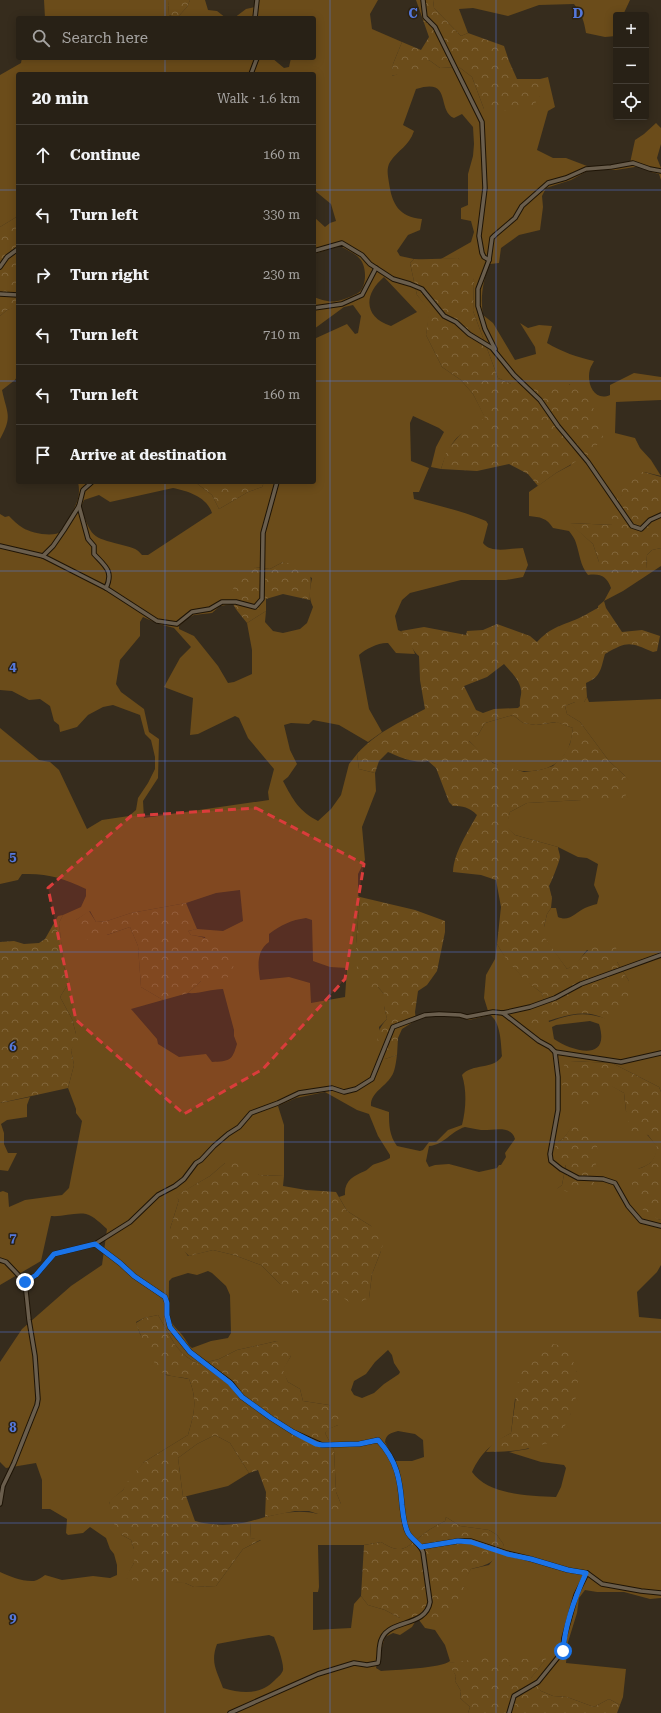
<!DOCTYPE html>
<html lang="en">
<head>
<meta charset="utf-8">
<style>
  body { margin:0; font-family:"Roboto Serif",serif; background:#342e23; color:#f1f3f6 }
  .controls { position:absolute; right:12px; top:12px; display:grid; overflow:hidden; border-radius:4px; box-shadow:0 2px 10px #0003 }
  .controls button { width:36px; height:36px; display:grid; place-items:center; padding:0; border:0; border-bottom:1px solid #443e35; background:#282116; color:#f1f3f6; font:20px sans-serif }
  .stop { position:absolute; width:12px; height:12px; margin:-9px; border:3px solid #1a73e8; border-radius:50%; background:#fff }
  .stop.end { background:#1a73e8; border-color:#fff; box-shadow:0 1px 4px #0008 }
  .list { margin:0; padding:0; list-style:none }
  h2 { display:flex; justify-content:space-between; align-items:center; height:52px; margin:0; padding:0 16px; font-size:17px }
  h2 small { font-size:13px; font-weight:400; color:#a5a3a1 }
  .list li { display:grid; grid-template-columns:26px 1fr auto; gap:12px; align-items:center; box-sizing:border-box; height:60px; padding:0 16px; border-top:1px solid #443e35 }
  .list b { display:block; font-size:15px; white-space:nowrap }
  .list em { font-size:13px; font-style:normal; color:#a5a3a1 }
  .icon { flex:none; width:22px; height:22px; fill:none; stroke:currentColor; stroke-width:2; stroke-linecap:round; stroke-linejoin:round }
  .map { position:relative; flex:none; width:661px; height:1713px; overflow:hidden }
  .search { position:absolute; background:#282116; box-shadow:0 2px 10px #0003; left:16px; top:16px; width:300px; height:44px; display:flex; align-items:center; gap:10px; box-sizing:border-box; padding:0 14px; border-radius:4px; color:#a5a3a1; font-size:15px }
  .panel { position:absolute; background:#282116; box-shadow:0 2px 10px #0003; left:16px; top:72px; width:300px; height:412px; border-radius:4px }
  .map>svg:first-child { display:block }
  .green { fill:#6b4c1a; fill-rule:evenodd }
  .forest { fill:url(#forest-crowns); fill-rule:evenodd }
  .lines { fill:none; stroke-linecap:round; stroke-linejoin:round }
  .minor-casing { stroke:#1e1406; stroke-width:5.5 }
  .minor { stroke:#6a5e4d; stroke-width:3.5 }
  .route { stroke:#1a73e8; stroke-width:5 }
  .marked { fill:#da3c3b; fill-opacity:0.2; stroke:#da3c3b; stroke-width:3; stroke-dasharray:8 5; stroke-linejoin:round }
  .grid { fill:none; stroke:#5478dc; stroke-width:1; stroke-opacity:0.55 }
  .grid-label { font-size:13px; text-anchor:middle; font-weight:bold; fill:#5478dc; stroke:#2c2213; stroke-width:3; stroke-linejoin:round; paint-order:stroke }
</style>
</head>
<body>
<div class="map">
<svg width="661" height="1713" viewBox="0 0 661 1713">
  <defs>
    <pattern id="forest-crowns" width="20" height="18" patternUnits="userSpaceOnUse"><rect width="20" height="18" fill="#6b4c1a"/><path d="M2 6a3 3 0 1 1 6 0M12 15a3 3 0 1 1 6 0" fill="none" stroke="#81663b"/></pattern>
  </defs>
  <rect width="100%" height="100%" fill="#362c1d"/>
  <g class="green">
    <path d="M44,0H168L169,15L174,18H45Z"/>
    <path d="M190,0H205L208,10L217,11L226,18H177L187,7Z"/>
    <path d="M255,0H378L370,14L372,29L402,42L393,64L392,76L403,72L429,60L440,68L459,67L472,77L484,109H495L540,96V79L548,77L555,107L548,111L537,150L553,158H566L587,166H609L630,163L635,140L644,134L656,123L661,128V144L657,158L661,168V180L659,174L651,172L641,166L616,170H589L571,180L546,188L542,196L543,207L540,230L519,235L501,248L499,263L490,264C483,279 480,298 483,315L493,323L515,360L536,354L535,347L520,323L528,328L539,325L552,326L547,343C562,352 577,357 594,361C593,363 591,366 590,369C586,383 594,402 610,395V385L634,373L661,377V400L616,402L615,433L635,438L640,448L651,460L661,476L644,472L622,495L613,525L570,523L593,544L599,562L646,569L647,555L652,550L661,548V566L623,591L604,601L611,588C607,577 601,573 588,575C580,565 580,555 576,543C575,539 572,535 569,531L553,528C547,518 540,517 529,516V492L556,473L571,465L570,384H511L498,378L473,311L474,280L458,258L441,259L471,242L474,232L471,221L461,219V208L468,205V174L473,156L474,144L473,127L462,114L454,118C436,110 453,77 416,89L403,125L414,131C409,146 398,150 390,162C386,169 388,175 389,183C392,204 399,217 422,219L420,230L408,235L397,251L400,256L414,259L410,263L417,295L430,310L426,335L442,367L461,380L473,394L486,419C458,433 451,439 441,469L431,467L436,447L444,432L439,428L413,416L410,423L411,461L429,468L419,492H413L414,499C439,506 463,511 486,521L488,524L483,543C491,554 511,548 523,548L528,565L523,577L506,580H461L410,593L402,600L395,616L398,630C407,633 412,646 415,654L396,653L388,643C380,642 365,649 359,655L369,709L382,732L368,742L339,725L313,720L309,724L291,723L284,725L290,750L297,764L288,777L283,781C293,800 299,811 318,821L331,809L341,795L349,764L357,754L359,769L375,773L376,791L362,827L365,860L358,874V896L360,897L356,944L378,987L384,994V1006L387,1019L379,1027L385,1059L397,1055C396,1062 395,1072 391,1077C385,1087 370,1093 371,1106L389,1112C389,1125 389,1135 397,1146L420,1151L423,1150L429,1142H436L448,1130L462,1125C466,1109 467,1091 462,1075C472,1063 494,1070 502,1056C501,1045 501,1022 490,1015L469,1020L458,1017L444,1016L425,1017L416,1020V1016L441,1012L467,1015L488,1011L484,998L486,975L495,959L497,944C509,964 523,979 542,993L549,1022C573,1013 586,1011 610,1020L629,981L617,962L587,950L576,964L567,969L544,938V927L547,914L551,908H556L558,917C569,922 575,913 585,908C589,906 593,905 597,904L599,896L594,885L598,864L587,858L578,857L558,847L515,835L506,826L510,812L527,803L581,800H622L625,776L609,761L580,722L567,714L565,706L575,702H584L587,697L589,702L661,699V1092L659,1087L612,1063L570,1061L624,1093L626,1111L658,1147C654,1161 652,1164 638,1169L658,1219L661,1220V1265L657,1272L637,1292L639,1317L661,1319V1598L650,1599L624,1592H597L585,1590L579,1598L577,1613L568,1642L566,1663L626,1669L623,1697L620,1705L609,1699L594,1707L567,1697L553,1696L541,1691L530,1679L546,1659L509,1666L461,1662L449,1663L456,1676L455,1681L461,1691L460,1698L470,1707L468,1713H0V1572C9,1576 23,1582 34,1581C38,1580 42,1577 45,1575L62,1580L93,1576L110,1578L117,1575V1565L114,1554L110,1549L106,1538L90,1527L83,1533L68,1535L66,1533L67,1519L50,1509H42V1480L36,1463L6,1468L0,1462V1362L22,1329L71,1286L102,1265L107,1229C101,1224 94,1216 86,1214C75,1212 63,1217 51,1216L41,1261L0,1285V1192L3,1191L8,1193L9,1207L25,1200L62,1195L69,1188L82,1121L76,1113V1109L68,1088L74,1065L71,1050L74,1043L76,1034L72,1019L60,997L70,981L64,967L59,923L63,915L81,907L86,896V889C63,878 48,873 22,874L18,880L0,884V728L39,760L50,762L59,770L87,829L102,820L129,816L136,810L138,798L148,783L155,769V757L151,740L145,734L140,715L113,705L103,707L88,715L77,727L60,732L59,725L54,721L50,706L40,699L29,700L12,691L0,690V514L5,517L9,516C13,520 18,525 23,528C31,533 54,538 62,531C66,527 68,519 71,515C77,503 81,496 78,482H195L212,495L219,509L248,492L262,487L264,482H314V339L347,324L355,334L358,333L361,316L353,305L344,307L314,329V297C320,299 329,303 337,301C341,301 355,295 358,293C367,287 367,267 360,259C355,253 347,250 340,246L314,254V217L325,227L330,223L336,221L331,204L314,190V74H18V216L0,227V75L21,63L22,58H272L284,68L289,67L291,58H314V18H234L246,9L255,7ZM384,277L417,312L391,326C364,317 363,295 384,277ZM173,488C188,491 207,497 212,513L148,555H142C137,549 134,548 126,546C94,537 92,541 81,507L84,500L99,495L110,502ZM283,562L312,578C310,589 308,597 313,607L307,623L300,629L283,633L273,631L265,622L266,611L247,623L252,650V674L234,682L228,683L218,666L194,636L179,629V626L188,618L194,615L212,613L220,606L232,604L255,567L270,569ZM143,617L159,624L174,628L191,647L180,658L164,687L193,698L190,735L198,734L235,716L239,718L248,738L274,769L268,792L269,800L144,818L143,801L158,778L159,739L149,732L144,709L121,692L116,684L120,660L140,636V622ZM240,890L243,921L223,931L197,929L188,931L191,935L205,937L214,981H201L188,993C200,994 211,989 223,989L234,1030V1036L237,1044C232,1061 230,1061 212,1062L206,1054L179,1057L158,1044L157,1039L131,1009L163,1000L141,987L138,946L130,927L107,935L76,920L90,911L96,922L107,921L131,913L186,903L216,893ZM306,918L312,920L313,961L330,967L347,968L345,997L311,1003L310,983L289,977L260,980C258,967 256,951 269,942V934C281,925 291,920 306,918ZM590,1021L599,1024C611,1062 573,1052 554,1039L552,1027L556,1025ZM325,1092L357,1110L369,1114L378,1136L390,1155V1158C385,1161 380,1162 375,1164C371,1165 369,1169 365,1171C353,1176 344,1181 345,1195L339,1197L347,1211L371,1226L381,1251L372,1274L369,1298L338,1294L280,1284L261,1265L234,1255L213,1250L188,1256L170,1229L179,1200L176,1196L210,1176L225,1163L259,1175L284,1176V1125L278,1106L296,1098ZM465,1127C470,1128 475,1129 481,1130C492,1131 511,1124 515,1139L505,1153L506,1157L501,1165H499L497,1168L479,1172L449,1164L435,1165L429,1167L426,1161L429,1146C444,1145 451,1131 465,1127ZM572,1127L588,1173L557,1189L562,1185L566,1164H559L558,1142L564,1138ZM208,1271L212,1273L226,1286L230,1295L231,1333L228,1338L211,1341L192,1348C188,1345 188,1343 185,1339C181,1332 174,1328 171,1321C168,1316 169,1289 169,1281L172,1278L188,1273L197,1275ZM158,1315C171,1336 175,1353 199,1364L219,1359L237,1350L277,1341L291,1356L282,1370L288,1382L300,1389L303,1401L329,1405L338,1425L328,1429L325,1433L334,1450L336,1492L341,1504L318,1514C296,1508 272,1515 251,1521L250,1538L261,1540L243,1549L216,1586L194,1587L185,1583L126,1578L134,1563V1549L131,1540L122,1535L109,1502L123,1490L144,1462L188,1435C194,1414 198,1401 189,1379L166,1375L140,1334L136,1322L144,1318ZM388,1350L392,1355L394,1363L400,1372L399,1374L384,1384L374,1393L362,1398L354,1395L351,1390L354,1381L366,1374L375,1362ZM577,1371L576,1392L570,1415L528,1449L509,1452L541,1462L564,1465L566,1468L561,1487L556,1497C530,1496 488,1495 472,1472C482,1451 492,1444 511,1433L515,1399ZM398,1431L415,1434L423,1440L424,1457L412,1461H395L385,1442C386,1434 391,1433 398,1431ZM446,1517L460,1526L489,1530L497,1535L504,1545L489,1565L471,1569L464,1580V1587L430,1618H400L385,1610L368,1605L361,1596L354,1604L351,1628L313,1630V1592H318L319,1587L318,1545H364L381,1542C401,1554 404,1550 421,1536C428,1530 437,1525 445,1521ZM419,1620L425,1628L435,1630L445,1645L450,1661C442,1668 394,1670 381,1671L376,1668L385,1637L393,1633L400,1635L412,1627L415,1622ZM269,1635L274,1637C277,1644 284,1663 283,1670C282,1674 278,1677 275,1680C260,1695 243,1694 223,1688C217,1671 210,1663 217,1644L249,1638Z"/>
    <path d="M433,0H630L623,15H616V36L605,37L586,33C584,21 582,14 574,4L539,5L508,16L473,8L459,9L468,33L461,36L434,8Z"/>
    <path d="M17,306L18,375L15,380L2,390C7,414 13,416 0,439V316L7,310Z"/>
    <path d="M513,715L523,723L536,725L557,722L573,728C572,733 572,738 570,743C561,776 519,776 494,763C485,759 476,747 468,740L478,735L485,723Z"/>
    <path d="M30,1097L27,1105V1117L7,1120L1,1124L4,1133V1144L8,1153H17L8,1171L0,1170V1103Z"/>
    <path d="M215,1435L230,1443L249,1473L228,1486L183,1497L178,1458L197,1444Z"/>
  </g>
  <g class="forest">
    <path d="M168,0H190L187,7L177,18L169,15Z"/>
    <path d="M416,0H433L434,8L461,36L468,33L504,46L509,61L517,79H540V96L532,108L515,111L484,109L472,77L459,67L440,68L429,60L422,69L391,76L393,64L402,42L421,50L429,37Z"/>
    <path d="M18,216V307L7,310L0,316V227Z"/>
    <path d="M458,258L470,269L474,280L473,311L498,378L511,384H569L591,401L603,437L591,453L556,473L538,486L528,474L509,464L477,471L441,469L447,450L464,430L485,418L473,394L461,380L442,367L426,335L429,310L417,295L410,263L414,259C429,260 443,258 458,258Z"/>
    <path d="M634,472H644L661,477V548L652,550L647,555L646,569L639,576L613,579L599,562L593,544L569,523L613,525L609,504L622,495L621,482Z"/>
    <path d="M195,482H264L262,487L248,492L219,509L212,495Z"/>
    <path d="M283,562L307,567C314,582 309,585 310,600L283,594L266,599V611L247,623C228,599 229,603 238,573L255,567L270,569Z"/>
    <path d="M604,601L606,608L622,632L642,630L660,636L657,651L653,652C629,642 628,641 605,654C601,668 601,677 586,683L587,697L584,702H575L565,706L567,714L580,722L609,761L625,776L630,790L622,800H581L527,803L510,812L507,826L515,835L558,847C558,850 560,854 560,857C560,860 551,883 549,886L552,898L551,908L547,914L544,927L545,938L567,969C588,957 586,939 616,945L617,962L629,981L628,1002L610,1021C605,1019 600,1016 595,1015C575,1009 549,1022 530,1026L523,1019L545,1008L542,993L527,982L508,962L497,944L501,907L496,880L481,875L453,872C454,852 468,832 477,815C469,807 463,806 453,806L449,802L436,768L428,761C416,764 399,757 388,752L379,761L375,773L359,769L357,754C378,731 399,723 425,709L420,680L419,656C414,653 406,637 401,631L424,627L466,635L467,631L483,630L497,624L530,636L537,642C551,628 555,628 572,621C581,618 590,612 598,608V606ZM504,664C510,671 520,680 521,690C522,695 519,699 520,706L518,708L494,709L483,713L476,710L464,686L487,677ZM513,715L523,723L536,725L556,722L573,728L570,744L564,755L553,766L540,770L524,772L493,763L469,741L478,735L485,723Z"/>
    <path d="M360,897L415,910L445,921V932L437,971L427,985L418,991L415,1012L416,1020L402,1029L398,1038L397,1055L385,1059L378,1053C377,1037 376,1031 387,1019L384,1006V994L378,987H360L357,970L356,944Z"/>
    <path d="M186,903L197,929L188,931L191,935C211,938 224,944 236,960L229,977L214,981H201L188,993L163,1000L141,987L138,946L130,927L89,941L81,934L76,920L89,911L96,922L107,921L131,913Z"/>
    <path d="M63,915L59,923L64,967L70,981L60,997L72,1019L76,1034L79,1038L71,1050L74,1065L68,1088L0,1103V942L14,941L24,944L39,943L45,939L58,916Z"/>
    <path d="M570,1061L612,1063L659,1087L661,1092V1220L658,1219L642,1209L632,1185V1170C648,1167 654,1163 657,1147L648,1135L631,1132L626,1111L624,1093L611,1086L604,1100L580,1110L571,1108L562,1084L564,1065Z"/>
    <path d="M584,1124L596,1139L599,1161L588,1173L597,1187L569,1192L557,1189L562,1185L566,1165L559,1164L553,1160V1149L558,1142L564,1138L572,1126Z"/>
    <path d="M241,1159L259,1175L284,1176L283,1186L306,1190L336,1192L347,1211L371,1226L385,1237L381,1251L372,1274L369,1298L353,1305L338,1294L327,1301L296,1295L280,1284L261,1265L234,1255L213,1250L189,1256L170,1237V1229L179,1200L175,1196L210,1176L225,1163Z"/>
    <path d="M158,1315C171,1336 175,1353 199,1364L219,1359L237,1350L277,1341L289,1345L291,1356L283,1370L288,1382L300,1389L303,1401L329,1405L339,1417L338,1425L329,1429L325,1433L334,1450L336,1492L341,1504L342,1513L318,1514L309,1511H295L265,1517L266,1492L258,1470L249,1473L230,1443L215,1435L197,1444L178,1458L183,1497L186,1496L195,1521C213,1526 232,1526 251,1521L250,1538L262,1539L243,1549L216,1586L194,1587L185,1583L138,1582L125,1578L134,1563V1549L131,1540L122,1535L112,1521L109,1501L123,1490L129,1479L144,1462L188,1435C194,1414 198,1401 189,1379C182,1377 171,1377 165,1374C154,1369 140,1334 136,1323L144,1318Z"/>
    <path d="M546,1343L565,1346C569,1354 575,1363 577,1372C581,1393 569,1428 552,1441C549,1443 544,1444 540,1445C522,1451 505,1452 486,1452L494,1442L511,1433L519,1374L528,1357Z"/>
    <path d="M446,1517L460,1526L489,1530L497,1535L504,1545C493,1563 491,1564 471,1569L465,1580L463,1592L445,1617L438,1623L430,1618H400L385,1610L368,1605L361,1596L364,1545L381,1542C401,1554 404,1550 421,1536C428,1530 437,1525 445,1521Z"/>
    <path d="M504,1655L509,1657V1666L521,1659L547,1658L531,1678L541,1691L553,1696L567,1697L594,1707L609,1699L620,1705L617,1713H468L470,1707L460,1698L461,1691L455,1681L456,1676L448,1663Z"/>
  </g>
  <g class="lines">
    <g class="minor-casing">
      <g id="minor">
        <path d="M423,0L425,17L435,27L482,122L485,188L479,236L482,253L484,257L489,260"/>
        <path d="M255,18L257,0"/>
        <path d="M251,74L257,58"/>
        <path d="M314,251L342,243L362,255L370,264L393,279L410,284L422,289L444,316L456,322L469,334L492,348L514,375L540,400L558,426L588,462L632,526L641,529L650,520L661,515"/>
        <path d="M0,267L7,257L18,249"/>
        <path d="M0,294L18,295"/>
        <path d="M314,308L342,304L362,295L376,268"/>
        <path d="M495,349L485,329L478,306V289L489,260L492,238L495,235L515,218L522,206L548,183L566,178L586,169L611,167L633,163L650,169L661,171"/>
        <path d="M79,506L88,539L94,546V554C105,566 114,571 106,588"/>
        <path d="M0,546L43,556L53,546L64,530L79,506L83,490L92,482"/>
        <path d="M43,556L106,588L157,621L177,624L192,612L210,609L222,602H236L255,607L262,599L263,533L277,482"/>
        <path d="M503,1013L530,1007L555,998L581,984L661,955"/>
        <path d="M555,1052L621,1062L661,1053"/>
        <path d="M95,1244L120,1263L134,1276L165,1297L167,1303V1315L170,1327L190,1352L231,1383L242,1397L271,1418L293,1432L322,1445L359,1444L378,1440C397,1460 400,1479 402,1505C403,1514 404,1526 408,1533C412,1540 420,1544 423,1552L430,1602C426,1627 391,1619 382,1638C378,1645 380,1655 378,1663L367,1665L354,1663L318,1674L230,1713"/>
        <path d="M0,1260L6,1262L25,1282L29,1320L35,1356L38,1399L37,1405L14,1463L3,1486L0,1504"/>
        <path d="M25,1282L36,1275L54,1254L95,1244L130,1222L158,1195L175,1186L184,1179L196,1163L201,1160L214,1146L228,1134L239,1127L251,1113L278,1103L299,1093L332,1088L344,1092L356,1089L372,1079L393,1027L425,1015L439,1014L460,1015L467,1017L493,1012L503,1013L539,1041L550,1047L555,1052L558,1077V1110L550,1154L551,1161L561,1169L578,1178L603,1179L615,1183L628,1206L641,1221L661,1226"/>
        <path d="M421,1547L458,1541H471L507,1553L531,1559L568,1570L587,1573L602,1584L641,1591L661,1593"/>
        <path d="M509,1713L514,1696L538,1682L563,1651L564,1638L576,1595L587,1573"/>
      </g>
    </g>
    <use href="#minor" class="minor"/>
  </g>
  <g class="lines">
    <path class="route" d="M25,1282L36,1275L54,1254L95,1244L120,1263L134,1276L165,1297L167,1303V1315L170,1327L190,1352L230,1383L242,1397L271,1418L293,1432L316,1444L322,1445L359,1444L378,1440C397,1461 400,1479 402,1505C403,1514 404,1525 408,1533C411,1538 417,1542 421,1547L458,1541L471,1542L507,1554L531,1559L568,1570L586,1573C575,1597 565,1624 563,1651"/>
  </g>
  <path class="marked" d="M256,808L364,864L345,979L263,1069L184,1114L76,1020L48,888L131,816Z"/>
  <path class="grid" d="M165,0V18M330,0V1713M496,0V1713M165,58V74M0,190H18M314,190H661M0,381H18M314,381H661M165,482V1713M0,571H661M0,761H661M0,952H661M0,1142H661M0,1332H661M0,1523H661"/>
  <g class="grid-label">
    <text x="413" y="18">C</text>
    <text x="578" y="18">D</text>
    <text x="13" y="671">4</text>
    <text x="13" y="861">5</text>
    <text x="13" y="1051">6</text>
    <text x="13" y="1242">7</text>
    <text x="13" y="1432">8</text>
    <text x="13" y="1622">9</text>
  </g>
</svg>
<div class="controls">
<button>+</button>
<button>−</button>
<button><svg class="icon" aria-label="locate" viewBox="0 0 24 24"><circle cx="12" cy="12" r="6"/><path d="M12 2v4M12 18v4M2 12h4M18 12h4"/></svg></button>
</div>
<div class="stop" style="left:563px;top:1651px"></div>
<div class="stop end" style="left:25px;top:1282px"></div>
<div class="search"><svg class="icon" aria-label="search" viewBox="0 0 24 24"><circle cx="10" cy="10" r="6"/><path d="M15 15l6 6"/></svg>Search here</div>
<section class="panel">
<h2>20 min<small>Walk · 1.6 km</small></h2>
<ul class="list">
<li><svg class="icon" aria-label="ahead" viewBox="0 0 24 24"><path d="M12 20V5M6 11l6-6 6 6"/></svg><div><b>Continue</b></div><em>160 m</em></li>
<li><svg class="icon" aria-label="left" viewBox="0 0 24 24"><path d="M17 20v-9H6M10 6l-5 5 5 5"/></svg><div><b>Turn left</b></div><em>330 m</em></li>
<li><svg class="icon" aria-label="right" viewBox="0 0 24 24"><path d="M7 20v-9h11M14 6l5 5-5 5"/></svg><div><b>Turn right</b></div><em>230 m</em></li>
<li><svg class="icon" aria-label="left" viewBox="0 0 24 24"><path d="M17 20v-9H6M10 6l-5 5 5 5"/></svg><div><b>Turn left</b></div><em>710 m</em></li>
<li><svg class="icon" aria-label="left" viewBox="0 0 24 24"><path d="M17 20v-9H6M10 6l-5 5 5 5"/></svg><div><b>Turn left</b></div><em>160 m</em></li>
<li><svg class="icon" aria-label="arrive" viewBox="0 0 24 24"><path d="M6 21V4h12l-3 4 3 4H6"/></svg><div><b>Arrive at destination</b></div></li>
</ul>
</section>
</div>
</body>
</html>
